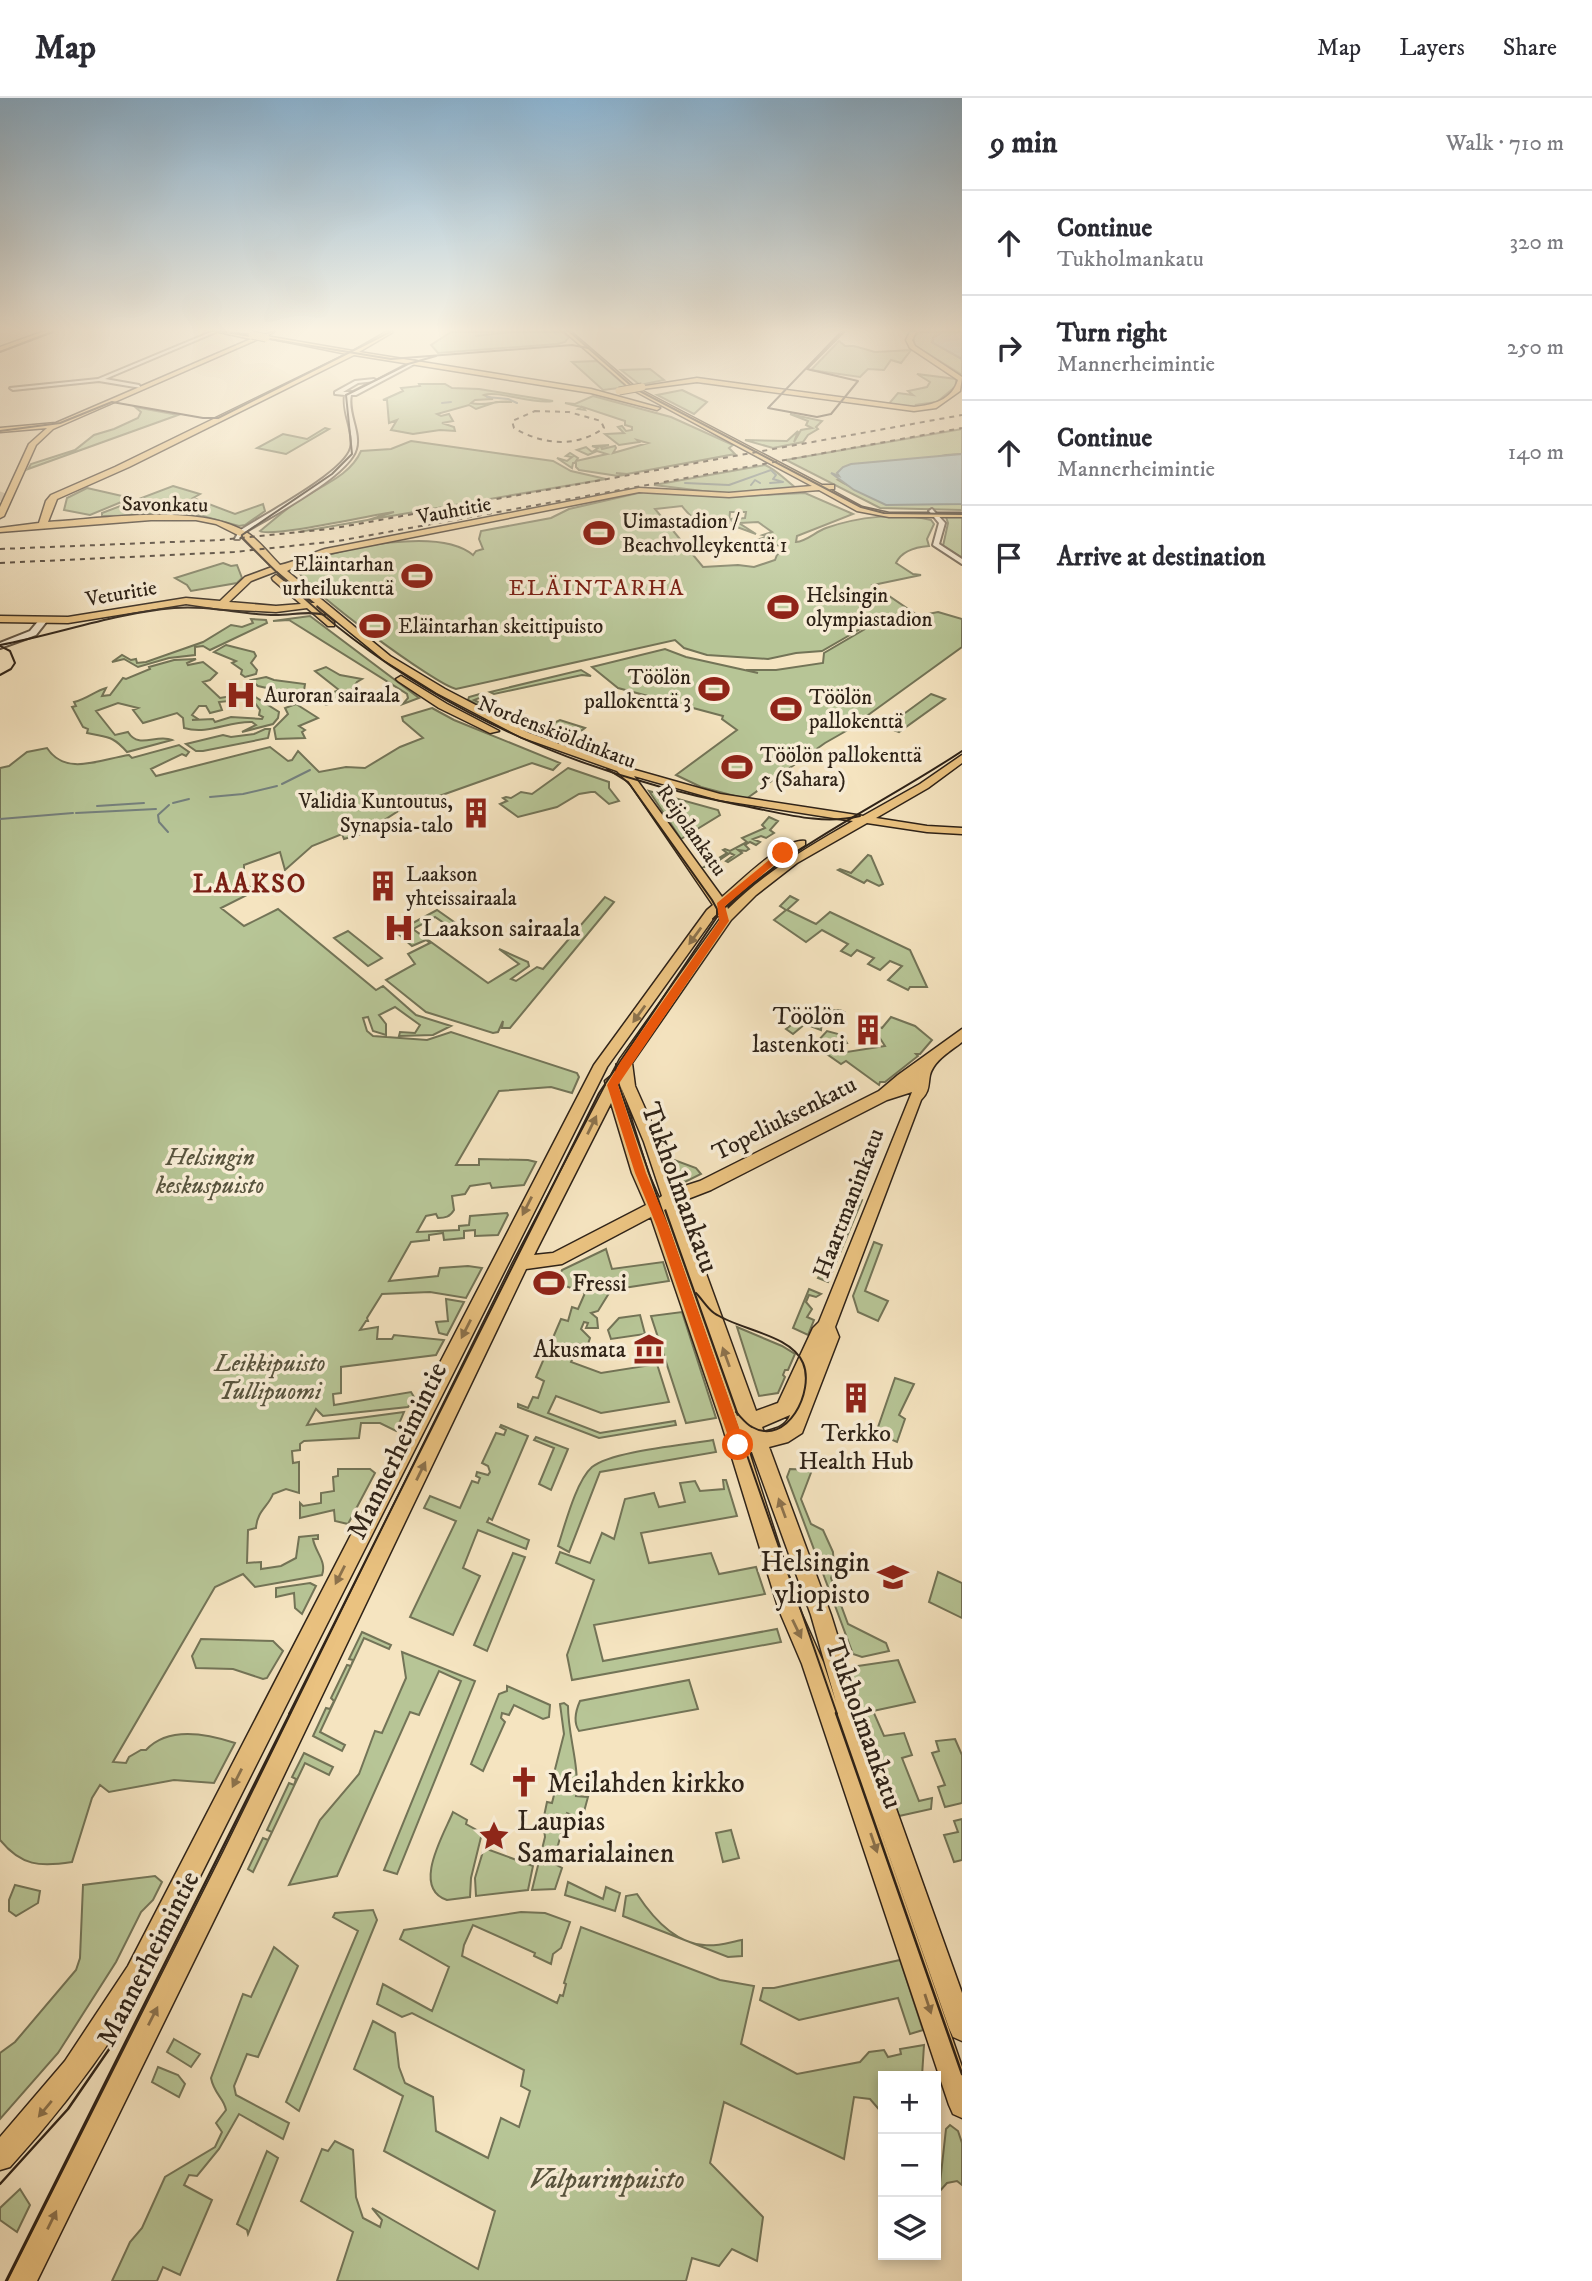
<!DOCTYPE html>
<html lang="en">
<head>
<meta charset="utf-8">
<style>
  body { margin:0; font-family:"IM FELL DW Pica",serif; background:#f2f2f3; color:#2b2b33 }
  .controls { position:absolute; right:21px; bottom:21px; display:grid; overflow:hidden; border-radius:0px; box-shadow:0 4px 10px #0003 }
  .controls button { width:63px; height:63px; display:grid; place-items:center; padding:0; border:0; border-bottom:2px solid #e1e1e2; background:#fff; color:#2b2b33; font:35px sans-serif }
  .stop { position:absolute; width:21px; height:21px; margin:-16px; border:5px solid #ea580c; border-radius:50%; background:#fff }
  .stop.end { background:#ea580c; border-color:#fff; box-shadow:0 2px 7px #0008 }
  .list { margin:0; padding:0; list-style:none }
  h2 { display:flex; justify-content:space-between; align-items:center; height:91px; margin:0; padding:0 28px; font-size:30px }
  h2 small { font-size:23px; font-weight:400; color:#7c7c81 }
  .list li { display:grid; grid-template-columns:46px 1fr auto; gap:21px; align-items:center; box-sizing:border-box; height:105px; padding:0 28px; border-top:2px solid #e1e1e2 }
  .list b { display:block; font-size:26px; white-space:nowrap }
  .list p { margin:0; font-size:23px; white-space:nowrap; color:#7c7c81 }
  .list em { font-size:23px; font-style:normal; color:#7c7c81 }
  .icon { flex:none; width:38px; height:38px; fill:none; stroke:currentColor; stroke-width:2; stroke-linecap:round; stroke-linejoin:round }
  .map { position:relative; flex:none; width:962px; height:2183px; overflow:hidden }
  header { display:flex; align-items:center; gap:42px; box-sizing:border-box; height:98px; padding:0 35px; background:#fff; border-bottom:2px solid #e1e1e2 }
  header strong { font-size:33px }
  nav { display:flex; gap:38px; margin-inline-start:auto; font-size:24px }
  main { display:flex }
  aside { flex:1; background:#fff }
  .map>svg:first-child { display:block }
  .green { fill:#b7c596; stroke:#737457; stroke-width:2; fill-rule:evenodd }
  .water { fill:#a2bcbe; stroke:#747f7c; stroke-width:2 }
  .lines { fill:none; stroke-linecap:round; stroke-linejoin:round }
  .stream { stroke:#747f7c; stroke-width:2 }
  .major-tunnel { stroke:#cdbd9e; stroke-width:9; stroke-dasharray:9 4.5; stroke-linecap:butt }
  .minor-casing { stroke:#605342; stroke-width:4 }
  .major-casing { stroke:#2f2318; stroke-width:3 }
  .minor { fill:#f8edd6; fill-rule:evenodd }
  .major { fill:#eac280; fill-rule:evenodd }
  .tram-far1 { stroke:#2f2318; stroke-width:2 }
  .tram { stroke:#2f2318; stroke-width:2.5 }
  .rail { stroke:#2f2318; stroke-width:2; stroke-dasharray:5 5; stroke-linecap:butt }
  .major-bridge-casing { stroke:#2f2318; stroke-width:9; stroke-linecap:butt }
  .major-bridge { stroke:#eac280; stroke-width:7 }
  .oneway { fill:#8c724c }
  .route { fill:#ea580c }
  .labels { text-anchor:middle; stroke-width:7; stroke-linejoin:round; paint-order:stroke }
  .far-street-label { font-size:21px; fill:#2f2318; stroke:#f8edd6 }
  .far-poi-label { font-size:21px; fill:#2f2318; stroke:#f8edd6; text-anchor:start }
  .far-quarter-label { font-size:23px; letter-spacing:2px; fill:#7a1f14; stroke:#f8edd6 }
  .poi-label { font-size:24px; fill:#2f2318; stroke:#f8edd6; text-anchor:start }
  .street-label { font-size:24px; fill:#2f2318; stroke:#f8edd6 }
  .park-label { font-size:24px; font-style:italic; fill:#58543e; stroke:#f8edd6 }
  .far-district-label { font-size:26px; font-weight:bold; letter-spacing:2px; fill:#7a1f14; stroke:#f8edd6 }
  .near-street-label { font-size:28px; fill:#2f2318; stroke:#f8edd6 }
  .near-poi-label { font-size:28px; fill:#2f2318; stroke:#f8edd6; text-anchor:start }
  .near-park-label { font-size:28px; font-style:italic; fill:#58543e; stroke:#f8edd6 }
</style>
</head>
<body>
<header>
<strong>Map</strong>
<nav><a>Map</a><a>Layers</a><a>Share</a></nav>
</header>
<main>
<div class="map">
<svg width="962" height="2183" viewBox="0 0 962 2183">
  <rect width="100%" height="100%" fill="#f5e4c0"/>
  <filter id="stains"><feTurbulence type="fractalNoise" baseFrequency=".00286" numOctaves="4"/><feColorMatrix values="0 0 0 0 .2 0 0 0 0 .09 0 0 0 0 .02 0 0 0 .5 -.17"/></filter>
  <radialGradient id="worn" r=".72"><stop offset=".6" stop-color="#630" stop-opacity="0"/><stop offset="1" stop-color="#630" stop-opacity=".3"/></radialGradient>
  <g class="green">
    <path d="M451,234H512L475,238L512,234H563L569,239L565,244L558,246L438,255L431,247Z"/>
    <path d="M920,234H944L934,238L932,244L962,261V277L914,247V239Z"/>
    <path d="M839,243L845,248H854L875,254L911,252L901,265L891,262L884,272L868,271L860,279L811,272Z"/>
    <path d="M597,263L627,289L603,292L572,264Z"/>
    <path d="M650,271L664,282L640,287L621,272Z"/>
    <path d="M917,276L956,281V288L937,304L915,307L924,309L887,308L898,295L913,297L908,293L927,289L930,284Z"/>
    <path d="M419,286H445L452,290L479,291L553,303C533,307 498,292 484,297L493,301L475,302L471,305C485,309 500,301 512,304H496L476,311L469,307L437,316L441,318L449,316L453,323L442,325L454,329L455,333L440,332L413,336L391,332L397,322L389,325L387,302H383L403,293L401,290L420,288Z"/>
    <path d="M682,292L705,303L707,304L694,316L657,297Z"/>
    <path d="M593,298L671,319L733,347L729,350L735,356L627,376L616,375L624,377L618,378L579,372L576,369V365H573L572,370L557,360L567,363L572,359L566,358L570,355L578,360L576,363L607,356L597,353L588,357L577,352L586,349L592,354L598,350L592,348H594L609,347L601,349L602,351L615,348L616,350L613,355L648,345L637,342L639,344L619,347L605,336L624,335L618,329L622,328L626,333L632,332V329L625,327V323L583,309L585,312L578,311L581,309L565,305L575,306Z"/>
    <path d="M135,309L178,317L28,371L31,366L75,352L94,337L114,331L138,320L141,314Z"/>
    <path d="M790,316L822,323L816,329L818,331L808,337L803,344L773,350L745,342L787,343L798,333L794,344L801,332L812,330L806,327L808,323Z"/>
    <path d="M325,330L329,331L286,356L257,350L283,336L307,341Z"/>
    <path d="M962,331V356L946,357L838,382C871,403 922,404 962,404V412L880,410L786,362Z"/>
    <path d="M411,343L553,363L571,373L606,381L298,434L368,422L394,414C371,417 271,440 260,433C270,425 280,416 291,408C313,390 349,381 361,353L391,351Z"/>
    <path d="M765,367C777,372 785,382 796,390L727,396L654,387Z"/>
    <path d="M173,388L200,396L193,400L235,416L263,406L265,413L245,427L239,428L199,417L102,418V415Z"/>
    <path d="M87,390L131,400L90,417L64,412L67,400Z"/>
    <path d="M647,393L723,399L805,395L853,416L797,438L796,444C807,443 815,434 826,430C857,419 899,414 931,422L934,426L927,441L929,448C916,449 902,452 896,465L913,476L921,477L873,487L914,515L859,526L862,530L822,553L796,555L768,561L707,557L684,550L675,542L456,591C436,587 306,491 299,474L302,466C342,449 440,429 473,457L476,453L483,451L479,441L481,433L551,420L569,411ZM682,408C695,426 707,427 729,425L730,414H746L745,420L731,421L734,428L756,436L739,425L758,424L772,434L763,437L768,438L757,442L758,448L786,447V451L777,457L775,462L754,469L738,467L703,469L655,411Z"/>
    <path d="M946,419H962V460L943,448L948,425Z"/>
    <path d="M223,465L231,468L237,467L242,480L237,485L191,493L187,487L175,480Z"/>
    <path d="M938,514L962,521V549L846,633L825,645L746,701L701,689L676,677L737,632L722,621L723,618L618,590L592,569L665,551L686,559L758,575L746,572H776L823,565L824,555L872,527Z"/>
    <path d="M310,518L419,600L403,606L408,600L407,596L289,522L273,523Z"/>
    <path d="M251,521L266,522L267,525L210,552L203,548L195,549V557L169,560L138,569L124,561L112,564L122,557L131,562L136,561L137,565L146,564L203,544L231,527L242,529L253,525Z"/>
    <path d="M226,547L254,554L256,558L251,565L257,572L256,576L245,579L241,576L242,572L232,565L236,563L214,554Z"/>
    <path d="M196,561L187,565L188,567L203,564L217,575L210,582L203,584L220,600L249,595L279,614L278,620L273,626L242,634L256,627L252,624C228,623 209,637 184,630L183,620L177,615L143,625L133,612L138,610L118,605L96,613L115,637L128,634C139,652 157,635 172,642L127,654C112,637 108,640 87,635L88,631L83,629L72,609L76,608L74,604C87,601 95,593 106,590L102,598L110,597L123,580L126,581L150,571L149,569L174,562ZM247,601L255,605L260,612L259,617L263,619L262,621L231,619L215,624L213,621L192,622L198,621L192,617L199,608H206L210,615L222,612L219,604Z"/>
    <path d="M326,569L340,577L362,581L357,584L347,599L326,607L310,597H327L339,592L315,573Z"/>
    <path d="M581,572L591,578L582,577L494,596L490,594Z"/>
    <path d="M266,579L274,582L305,586L303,599L289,603L271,591L258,588L251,582Z"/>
    <path d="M480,596L482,599L474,602L537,633L560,622L585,630C572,641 554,631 539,637L468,602L469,599Z"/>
    <path d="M931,596L945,601L899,634L886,629Z"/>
    <path d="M296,606L318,620L299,628L305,632L302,634L305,640L276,641L274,630L288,616L285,610Z"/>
    <path d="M432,610L454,622L560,665L553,672L532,665L400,712L364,735L344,741L342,736L312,748L285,772L280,754L244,767V784L255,793L221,810L244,828L278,811L376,892L383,888L416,917L451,928L433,937L399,938L400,934L415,935L420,927L395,909L379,917L386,926V937L373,933L368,919L363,920L367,933L373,938L427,942L451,934L577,975L579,979L572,995L551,989L499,993L456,1067H479V1061L528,1062L536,1064L524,1087L492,1090L490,1085L470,1088L465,1096L452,1098L454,1112C450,1119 445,1120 438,1120L436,1116L426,1118L417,1134L459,1132V1128L469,1127L470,1118L507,1115L508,1117L498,1137L475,1138V1132L464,1133V1140L444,1142L443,1135L429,1137V1142L411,1144L389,1183L438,1178L440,1170L468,1168L482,1170L466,1200L430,1194L382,1196L367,1220L368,1223H366L360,1232L378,1229L377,1241H392L394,1237L444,1242L436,1257L341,1269V1295L333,1296L334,1307L411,1294L414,1299L408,1309L323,1318L316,1311L307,1327L404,1314L396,1333L380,1325H361L359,1340L304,1343L300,1346V1352L292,1353L293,1365L299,1364V1395L286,1391L273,1396C268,1409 257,1413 256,1430L248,1432L247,1465L261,1464V1471L281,1468L296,1460L299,1439L318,1437V1441H313C315,1454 327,1463 322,1477L255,1489L243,1476L215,1489L113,1664L126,1665L129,1659L141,1652H146C168,1628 208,1636 235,1645L214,1685L174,1682L109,1694L100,1687L92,1700L72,1764C40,1769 21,1768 0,1742V670L9,668L27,654L47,650C66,679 101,661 129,657L132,660L179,647L189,654L186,658L182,656L151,671L156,678L270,649L288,663L292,662L298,653L319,674L346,669L365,670L400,649L423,640L403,623L402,619Z"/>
    <path d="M265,631H270L268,640L203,653H196L186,646L223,637L231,639L254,636Z"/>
    <path d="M568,670L609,684V690L619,703L609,706L595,694H591L579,696L557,709L518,719L500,706L507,703L503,700L506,699L511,700L521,694L532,696Z"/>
    <path d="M649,693L718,712L720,717L681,741Z"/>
    <path d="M769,719L778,723L770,732L774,735L766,740L761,738L753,741L760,744L756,747L750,744L745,747L749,751L746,753L738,752L742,755L728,764L726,763L734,757L730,755L709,769H704L727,755L723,752L725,751L730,753L747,744L742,740L765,730L762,727Z"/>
    <path d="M868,757L871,758L883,786L879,788L867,782L864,785L838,772L840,771L851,775Z"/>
    <path d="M790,798L798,802L787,812L816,826L830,814L910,852L927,889H910L908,892L888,882L902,868L890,863L880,872L868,866L874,860L857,852L851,858L841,853L848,846L822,832L806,844L774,822L786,812L780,808Z"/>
    <path d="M605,799L614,804L510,930H502L503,923L498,934L493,935L426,914L386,882L415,866L408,856L430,845L426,842L412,848L396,834L437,812L457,826L450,829L435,819L413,831L488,885L519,866L499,851L528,864L529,868L511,881L516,883L537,869L543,871Z"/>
    <path d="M348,833L382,860L368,868L334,840Z"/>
    <path d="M840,912L844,914L836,923L828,918H822V921L831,924L822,923L821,932L805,926L793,936L786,931L810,913Z"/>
    <path d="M891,919L915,928L932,942L920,956H916L918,958L885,984H880L879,987L846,963L841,966L814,947L827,933L842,937L847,945L842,946L847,954L885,948L874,931L871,930L873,927L882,930Z"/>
    <path d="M666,1059L696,1070L701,1076L685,1084L673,1080Z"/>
    <path d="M851,1098L862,1102L828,1184L818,1180L821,1175L827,1177L853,1113L846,1110Z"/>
    <path d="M874,1144L882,1147L865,1193L888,1203L878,1223L858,1214L853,1198Z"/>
    <path d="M606,1151L612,1171L663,1164L669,1183L611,1192L598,1213L591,1215L597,1220L598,1230H586L588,1225L584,1224L581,1231L590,1240L587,1249L579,1246L571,1264L601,1275L657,1266L669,1304L601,1315L556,1298L548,1315L600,1335L675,1323L676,1327L599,1340L518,1309V1306L528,1310L533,1299L538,1300L544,1283L536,1279L561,1221L568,1223L572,1209L578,1211L585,1195L557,1185L562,1172Z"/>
    <path d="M809,1191L821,1196L816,1199L809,1197L806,1204L812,1211L807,1219L814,1222L808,1237L793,1230Z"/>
    <path d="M446,1201L464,1204L447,1237L439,1235L436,1224L448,1223Z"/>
    <path d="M682,1214L716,1320L686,1325L651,1218Z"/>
    <path d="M640,1217L645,1236L611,1241L608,1232L619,1220Z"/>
    <path d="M737,1229L782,1248L795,1256L788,1272H785L783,1277L785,1279L778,1295L759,1298Z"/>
    <path d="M895,1280L914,1286L899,1317L905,1321L897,1344L876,1335Z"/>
    <path d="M501,1327L528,1338L492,1422L489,1420L487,1424L529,1442L526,1451L478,1432L463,1470L480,1478L453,1537L410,1519L456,1423L424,1410L430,1398L460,1410L472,1383L478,1385L480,1380L476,1378L477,1374L488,1377L490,1374L488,1368L482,1365L496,1335L504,1337L506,1332L500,1329Z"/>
    <path d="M536,1339L568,1351L551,1392L539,1386L554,1350L534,1342Z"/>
    <path d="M713,1342L716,1354L600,1374L569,1454L558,1448C565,1427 576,1383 592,1369C612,1353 685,1347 713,1342Z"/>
    <path d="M338,1371H370L375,1375L348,1426L335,1423L334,1412L300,1420V1405L303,1408L321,1405V1395L334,1393L333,1379L338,1378Z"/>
    <path d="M790,1371L812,1372L801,1401L811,1426L823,1432L833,1454L834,1472L831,1480L848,1526L886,1545L889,1553L862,1559L853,1556L787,1379Z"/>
    <path d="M723,1382H726L737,1418L641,1435L649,1465L711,1455L719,1476L756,1469L765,1496L594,1527L603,1563L777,1531L781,1544L572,1582L567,1557L594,1482L556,1465L560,1454L590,1465L602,1435L614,1441L625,1401L654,1395L659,1409L685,1404L680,1385L695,1383L700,1393L724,1391Z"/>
    <path d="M513,1455L525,1459L487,1553L474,1547Z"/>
    <path d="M938,1474L962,1485V1520L929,1504Z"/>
    <path d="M310,1485L316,1488L302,1516L295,1510L294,1495L276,1499V1490Z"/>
    <path d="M362,1534L391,1547L389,1551L364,1540L320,1634L345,1647L342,1653L313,1638L326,1610L330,1611L334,1603L331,1600L347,1567L351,1568L353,1562L349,1561Z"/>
    <path d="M201,1541L273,1543L283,1553L267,1580L263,1581L233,1571L196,1570L192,1558Z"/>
    <path d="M402,1554L475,1583L397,1776L384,1772L461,1583L439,1573L419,1617L410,1614L337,1778L289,1787L320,1722L359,1676L375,1633L382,1635L406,1580Z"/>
    <path d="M898,1562L915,1604L873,1613L884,1638L904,1635L912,1657L902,1660L919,1703L932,1700L931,1711L899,1718L848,1576L858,1568Z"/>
    <path d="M689,1582L698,1611L579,1633C573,1624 576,1612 580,1603Z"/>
    <path d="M507,1588L550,1607L549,1619L543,1621L514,1607L509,1617L502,1615L501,1620L505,1624L483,1673L471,1666L499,1596L507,1593Z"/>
    <path d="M564,1605L568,1608C568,1639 580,1667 576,1698L588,1699L582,1721L567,1715L553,1765L562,1770L555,1791L532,1792L545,1739L543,1723L547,1704L552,1705L555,1693L550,1691L564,1636L560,1606Z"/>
    <path d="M955,1641L962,1657V1705L945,1709L938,1689L945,1687L932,1655L939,1653L936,1643Z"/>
    <path d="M304,1655L333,1669L329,1677L305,1665L253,1774L248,1771L263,1740L268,1742L272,1734L267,1732L289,1685L294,1687L296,1681L292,1679Z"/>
    <path d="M453,1714L467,1722L466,1726L482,1735L471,1780L470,1799L447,1802C411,1790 444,1736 453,1714Z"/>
    <path d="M962,1721V1762L954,1764L944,1737L958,1734L954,1723Z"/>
    <path d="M731,1732L739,1760L723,1764L716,1735Z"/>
    <path d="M484,1750L533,1768L528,1792L476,1798L475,1780Z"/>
    <path d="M155,1778L162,1784L153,1802L141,1814L116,1864L58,1955L0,2021V1955L15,1944L76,1872L80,1860L83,1787Z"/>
    <path d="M568,1784L603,1801L606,1789L620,1795L615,1813L565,1797Z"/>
    <path d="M15,1787L40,1793L38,1805L16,1818L9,1813V1802Z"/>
    <path d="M637,1796C652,1819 674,1845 704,1847C716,1849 730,1844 742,1842V1858L728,1859L623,1818L626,1798Z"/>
    <path d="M373,1812L377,1822L299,2013L286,2004L358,1833L333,1819L335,1815Z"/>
    <path d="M521,1814L545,1815L570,1824L561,1850L553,1856L551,1866L534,1858L535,1855L473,1827L464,1847L462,1858L557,1905L560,1897L563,1898L566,1886L564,1885L581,1829L720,1882L754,1888L741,1946L797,1976L860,1964L869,1954L884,1952L888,1959L901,1956L900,1951L924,1947L922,1978H883V2016L870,2001L854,1999L844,2061L724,2004L710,2065L763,2119L757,2163L732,2151L719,2168L692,2160L686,2183H337L353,2134L301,2103L322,2051L328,2053L335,2043L353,2052L356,2099L363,2120L380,2129L382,2122L372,2110L478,2171L495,2113L384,2053L403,1998L354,1971L373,1923L395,1935L399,1969L405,1985L433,1999L436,2033L488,2060L501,2020L519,2029L530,1993L521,1988L524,1972L412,1915L402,1919L377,1906L383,1886L432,1913L449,1869L400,1841L404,1832Z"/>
    <path d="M274,1849L298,1868L258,1959L247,1956L234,1988L236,1997L289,2025L283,2041L239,2016L219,2051L197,2078L189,2077L184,2087L212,2102L180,2177L163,2169L157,2183H112L130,2144L142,2130L165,2079L215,2049L222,2034L216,2025L226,2012C224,2000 214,1996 211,1980L243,1896L251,1899Z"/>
    <path d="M900,1862L923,1932L910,1936L898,1900L799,1922L760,1902L763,1890H774Z"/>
    <path d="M174,1941L200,1956L191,1969L167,1954Z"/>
    <path d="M158,1969L178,1977L185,1986L179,1999L152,1984Z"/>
    <path d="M950,2027L958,2033L962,2045V2087L957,2083L947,2085L939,2094L946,2031Z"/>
    <path d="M267,2053L278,2060L248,2136L247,2132L237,2126Z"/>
    <path d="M20,2091L30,2107L17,2134L0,2122V2110Z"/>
  </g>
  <g class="water">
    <path d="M943,234H962V261L933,245V240Z"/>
    <path d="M962,356V406L886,407L854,392L831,375L839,378L837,375L843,369L851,366Z"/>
  </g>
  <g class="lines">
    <g class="stream">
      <path d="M487,299L508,301L517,305"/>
      <path d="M442,305L451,304"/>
      <path d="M685,385L729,387L771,372L776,377L773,381L783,384L770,385"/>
      <path d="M751,387L755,382L760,385"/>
      <path d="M282,686L310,672"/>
      <path d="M210,699L243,696L277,688"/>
      <path d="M173,705L189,701"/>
      <path d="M97,708L144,705"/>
      <path d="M76,715L156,711"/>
      <path d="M0,721L73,715"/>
      <path d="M168,734L159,724L158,717L169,707"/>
    </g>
    <path class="major-tunnel" d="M0,403L4,392"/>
    <g class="minor-casing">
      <g id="minor">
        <path d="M211,234H216L105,281L139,287L141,290L99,283L13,292L10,290L98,281Z"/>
        <path d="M414,263L418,264L356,297H351C347,315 361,334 356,351C349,378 268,420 243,435L239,441H235L239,433C262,418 345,375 351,350C355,334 342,315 345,297L335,296V294L355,283L374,281L376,283ZM375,283L353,294H343L358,285Z"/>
        <path d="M932,411L945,425L939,446L962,461V466L933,447L939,425L929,413Z"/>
        <path d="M40,521L47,523L36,537L0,550V545L30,533Z"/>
      </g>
    </g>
    <g class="major-casing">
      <g id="major">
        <path d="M42,234H49L0,253V249Z"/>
        <path d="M219,234L250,237L252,240L274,234L266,238L353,253L386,234H393L359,254L591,291L660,310L657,312L591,295L354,257L129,369L57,401L48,424C104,421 202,404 249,436C260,444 270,457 280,467C294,464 309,456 325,451L639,390L729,395L812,388L631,291L565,234H571L635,289L822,387H834V391H829L862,409L889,415H962V419H889L857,413L819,392L729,399L639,394L327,456L308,462L287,473L390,558L445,591L529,635L621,668L720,696L863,718L920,686L962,657V665L928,690L876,720L927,728L962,730V736L927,734L867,725L797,765L756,797L731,822L632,965L635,988L660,1044L675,1091L700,1083L879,993L898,977L962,931V944C951,953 934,962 930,977C928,987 930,993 921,1002L835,1229L839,1239L802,1335L788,1344L769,1349L831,1517L860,1610L962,1895V1943L953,1939L949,1930L873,1711L962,1969V2020L953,2016L949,2007L802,1566L779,1512L722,1327L651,1119L562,1166L526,1171L239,1771L37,2183H8L223,1755L513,1165L606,987L605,983L611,978L620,961L722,818H715L607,969L146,1886C107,1952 62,2012 10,2069L0,2072V2039L65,1963L128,1868L594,967L707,812L713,807L631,687L617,673L521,639L437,595L384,562L317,507L316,509L334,524V528H328L307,510L276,514L220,511L186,506L68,525L0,524V518L68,519L186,500L220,503L245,479L272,469L244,440L216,426L196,422H151L0,434V430L39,425L46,403L51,397L115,369L347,256L263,239L53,331L36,347L4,418L0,420V409L29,346L47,330L0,334V330L56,325L251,241ZM277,473L315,505H311L276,477L272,480L273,482L301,506L276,508L229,504L251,483ZM634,678L719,702L853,723C808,749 765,774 728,811L727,808L781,762L805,747V743C783,740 739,785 722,799ZM621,989L644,1044L662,1098L659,1100L648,1075ZM912,994L819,1224L813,1230L778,1305L756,1313L680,1104L711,1092L887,1002ZM611,1005L632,1075L646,1107L553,1155L534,1157ZM666,1111L739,1317L737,1318L664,1112ZM790,1317C786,1329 775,1331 764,1334L762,1329ZM749,1354H752L811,1517L836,1604L823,1564L799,1510Z"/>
        <path d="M910,234H916L912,242L915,248L962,279L960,293L936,310L914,313L697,284L642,291L639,289L697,280L914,309C933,307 952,302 958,282L910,250L906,242Z"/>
        <path d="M401,578L447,606L499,633L490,635L439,610L398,583L396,581Z"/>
      </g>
    </g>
    <use href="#minor" class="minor"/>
    <use href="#major" class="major"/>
    <g class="tram-far1">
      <path d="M226,234L391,261L572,247L588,250"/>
      <path d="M570,234L634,290L861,409L884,415L962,416"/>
      <path d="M841,234L768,310L817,319L831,316L858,283L807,271L844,234"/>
      <path d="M0,254L53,234"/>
      <path d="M436,258L408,266L346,297L352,356L332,376L242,437V440C277,475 312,510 352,540C466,627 600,680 739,707C779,714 820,728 860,718"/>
      <path d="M0,333L60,325L112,304L203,320H218L390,234"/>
      <path d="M0,547C58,536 115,515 174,510C207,507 239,516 271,517C290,518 307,512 325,517"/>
      <path d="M0,548L10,553L15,565L11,571L0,577"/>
      <path d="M713,821C785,749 878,709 962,653"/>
      <path d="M616,966V978L633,1029L837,1616"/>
      <path d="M696,1195C702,1201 707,1210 714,1215C738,1232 791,1236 803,1265C815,1293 787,1349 752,1329C746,1326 741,1319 736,1314"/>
      <path d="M289,1616L599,995L717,819V811L712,802L628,684L607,671"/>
    </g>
    <g class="tram">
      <path d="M836,1615L962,1976"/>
      <path d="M0,2086L68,2011L123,1931"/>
      <path d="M6,2183L290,1615"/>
    </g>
    <g class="rail">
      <path d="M535,313L569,314L601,323L604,330C576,350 543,347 514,330L512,323Z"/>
      <path d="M0,451L221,442L330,431L962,317"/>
      <path d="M0,465L234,454L338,443L962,330"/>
    </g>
    <g class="major-bridge-casing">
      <g id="major-bridge">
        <path d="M252,237L266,240"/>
        <path d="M619,293L642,289"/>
      </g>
    </g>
    <use href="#major-bridge" class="major-bridge"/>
  </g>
  <defs><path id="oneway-solid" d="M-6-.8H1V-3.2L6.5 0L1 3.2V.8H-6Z" transform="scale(1.75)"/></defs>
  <g class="oneway">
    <use href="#oneway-solid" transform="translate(695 838) rotate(126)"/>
    <use href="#oneway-solid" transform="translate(639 916) rotate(126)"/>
    <use href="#oneway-solid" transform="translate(592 1027) rotate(-64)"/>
    <use href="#oneway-solid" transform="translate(527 1108) rotate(117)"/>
    <use href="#oneway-solid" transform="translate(466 1231) rotate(117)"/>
    <use href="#oneway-solid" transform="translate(726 1259) rotate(-110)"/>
    <use href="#oneway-solid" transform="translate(421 1373) rotate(-64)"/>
    <use href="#oneway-solid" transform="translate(782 1410) rotate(-110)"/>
    <use href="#oneway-solid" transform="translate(340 1477) rotate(117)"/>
    <use href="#oneway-solid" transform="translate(797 1531) rotate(64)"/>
    <use href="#oneway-solid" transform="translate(237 1680) rotate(117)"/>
    <use href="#oneway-solid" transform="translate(874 1745) rotate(71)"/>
    <use href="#oneway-solid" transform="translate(928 1906) rotate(72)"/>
    <use href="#oneway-solid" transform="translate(153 1918) rotate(-63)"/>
    <use href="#oneway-solid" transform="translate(45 2011) rotate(130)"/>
    <use href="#oneway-solid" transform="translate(52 2122) rotate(-64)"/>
  </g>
  <linearGradient id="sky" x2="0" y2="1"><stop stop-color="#8cb7d7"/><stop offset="0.43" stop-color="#faf3e3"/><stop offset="1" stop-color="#faf3e3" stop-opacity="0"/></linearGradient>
  <rect width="962" height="539" fill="url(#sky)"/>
  <path class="route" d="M780,753L788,755L725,808L729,823L618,987L646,1075L669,1129L745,1347L738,1354L731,1347L657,1129L635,1075L607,987L621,963L719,823L717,805Z"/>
  <defs>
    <g id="stadium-bare" transform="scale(2.415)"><path d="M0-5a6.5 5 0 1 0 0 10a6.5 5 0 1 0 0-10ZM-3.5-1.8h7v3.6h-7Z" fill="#8f2418" stroke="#f8edd6" stroke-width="2.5" paint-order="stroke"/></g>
    <g id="hospital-bare" transform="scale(2.415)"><path d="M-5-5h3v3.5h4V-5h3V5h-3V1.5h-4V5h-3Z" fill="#8f2418" stroke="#f8edd6" stroke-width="2.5" paint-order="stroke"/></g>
    <g id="building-bare" transform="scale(2.415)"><path d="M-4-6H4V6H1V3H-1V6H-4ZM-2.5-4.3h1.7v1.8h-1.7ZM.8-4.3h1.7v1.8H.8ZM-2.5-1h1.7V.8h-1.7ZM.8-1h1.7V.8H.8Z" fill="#8f2418" stroke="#f8edd6" stroke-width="2.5" paint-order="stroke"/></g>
    <g id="museum-bare" transform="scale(2.415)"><path d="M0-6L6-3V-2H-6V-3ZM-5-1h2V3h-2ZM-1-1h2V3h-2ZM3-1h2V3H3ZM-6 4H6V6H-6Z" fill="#8f2418" stroke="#f8edd6" stroke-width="2.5" paint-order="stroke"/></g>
    <g id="university-bare" transform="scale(2.415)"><path d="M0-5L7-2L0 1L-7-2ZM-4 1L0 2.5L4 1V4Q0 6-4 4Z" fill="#8f2418" stroke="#f8edd6" stroke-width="2.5" paint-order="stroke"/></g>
    <g id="church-bare" transform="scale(2.415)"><path d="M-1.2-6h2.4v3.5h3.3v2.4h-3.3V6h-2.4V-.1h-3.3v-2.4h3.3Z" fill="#8f2418" stroke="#f8edd6" stroke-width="2.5" paint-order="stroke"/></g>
    <g id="sight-bare" transform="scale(2.415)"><path d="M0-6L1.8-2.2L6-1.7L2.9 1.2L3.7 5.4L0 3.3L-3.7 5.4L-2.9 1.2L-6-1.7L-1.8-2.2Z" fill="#8f2418" stroke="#f8edd6" stroke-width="2.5" paint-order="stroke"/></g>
  </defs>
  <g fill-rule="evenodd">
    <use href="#stadium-bare" x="599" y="435"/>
    <use href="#stadium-bare" x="417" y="478"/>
    <use href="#stadium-bare" x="783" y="509"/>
    <use href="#stadium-bare" x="375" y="528"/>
    <use href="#stadium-bare" x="714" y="591"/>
    <use href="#hospital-bare" x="241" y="597"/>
    <use href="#stadium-bare" x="786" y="611"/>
    <use href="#stadium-bare" x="737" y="669"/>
    <use href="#building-bare" x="476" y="715"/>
    <use href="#building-bare" x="383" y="788"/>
    <use href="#hospital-bare" x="399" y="830"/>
    <use href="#building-bare" x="868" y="932"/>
    <use href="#stadium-bare" x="549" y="1185"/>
    <use href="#museum-bare" x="649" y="1251"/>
    <use href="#building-bare" x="856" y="1300"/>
    <use href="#university-bare" x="893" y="1479"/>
    <use href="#church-bare" x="524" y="1684"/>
    <use href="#sight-bare" x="494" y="1738"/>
  </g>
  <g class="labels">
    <g class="far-street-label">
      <text transform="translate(165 406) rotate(1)" y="7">Savonkatu</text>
      <text transform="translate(454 412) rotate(-11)" y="7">Vauhtitie</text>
      <text transform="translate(121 495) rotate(-10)" y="7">Veturitie</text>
      <text transform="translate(557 634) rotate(21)" y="7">Nordenskiöldinkatu</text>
      <text transform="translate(692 732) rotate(55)" y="7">Reijolankatu</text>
    </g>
    <g class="far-poi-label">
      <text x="622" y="430">Uimastadion /<tspan x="622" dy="24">Beachvolleykenttä 1</tspan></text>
      <text x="394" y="473" text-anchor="end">Eläintarhan<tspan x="394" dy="24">urheilukenttä</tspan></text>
      <text x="806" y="504">Helsingin<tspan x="806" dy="24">olympiastadion</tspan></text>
      <text x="398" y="535">Eläintarhan skeittipuisto</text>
      <text x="691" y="586" text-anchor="end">Töölön<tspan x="691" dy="24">pallokenttä 3</tspan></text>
      <text x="264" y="604">Auroran sairaala</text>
      <text x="809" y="606">Töölön<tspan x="809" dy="24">pallokenttä</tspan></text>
      <text x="760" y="664">Töölön pallokenttä<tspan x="760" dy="24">5 (Sahara)</tspan></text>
      <text x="453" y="710" text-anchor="end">Validia Kuntoutus,<tspan x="453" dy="24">Synapsia-talo</tspan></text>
      <text x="406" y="783">Laakson<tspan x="406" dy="24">yhteissairaala</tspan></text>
    </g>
    <g class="far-quarter-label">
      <text x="597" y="497">ELÄINTARHA</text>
    </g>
    <g class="poi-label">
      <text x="422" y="838">Laakson sairaala</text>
      <text x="845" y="926" text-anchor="end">Töölön<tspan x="845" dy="28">lastenkoti</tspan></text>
      <text x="572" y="1193">Fressi</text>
      <text x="626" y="1259" text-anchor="end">Akusmata</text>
      <text x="856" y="1343" text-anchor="middle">Terkko<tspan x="856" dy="28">Health Hub</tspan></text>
    </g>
    <g class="street-label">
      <text transform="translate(784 1020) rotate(-27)" y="8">Topeliuksenkatu</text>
      <text transform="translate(848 1105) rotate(-69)" y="8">Haartmaninkatu</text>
    </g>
    <g class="park-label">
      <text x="210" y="1067">Helsingin<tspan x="210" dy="28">keskuspuisto</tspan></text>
      <text x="270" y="1273">Leikkipuisto<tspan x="270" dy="28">Tullipuomi</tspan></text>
    </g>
    <g class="far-district-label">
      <text x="250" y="794">LAAKSO</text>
    </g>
    <g class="near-street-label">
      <text transform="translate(681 1089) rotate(70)" y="10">Tukholmankatu</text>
      <text transform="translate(396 1352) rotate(-64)" y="10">Mannerheimintie</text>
      <text transform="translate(865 1625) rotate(70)" y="10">Tukholmankatu</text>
      <text transform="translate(147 1860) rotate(-63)" y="10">Mannerheimintie</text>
    </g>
    <g class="near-poi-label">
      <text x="870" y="1473" text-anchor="end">Helsingin<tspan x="870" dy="32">yliopisto</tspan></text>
      <text x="547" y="1694">Meilahden kirkko</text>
      <text x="517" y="1732">Laupias<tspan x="517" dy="32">Samarialainen</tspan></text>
    </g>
    <g class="near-park-label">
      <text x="607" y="2090">Valpurinpuisto</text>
    </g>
  </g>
  <rect width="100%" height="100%" filter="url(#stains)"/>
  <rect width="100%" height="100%" fill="url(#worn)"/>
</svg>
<div class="controls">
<button>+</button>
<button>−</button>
<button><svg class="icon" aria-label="layers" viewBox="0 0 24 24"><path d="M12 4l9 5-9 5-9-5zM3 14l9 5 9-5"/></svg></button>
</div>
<div class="stop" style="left:738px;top:1347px"></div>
<div class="stop end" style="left:783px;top:755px"></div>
</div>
<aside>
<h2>9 min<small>Walk · 710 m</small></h2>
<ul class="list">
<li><svg class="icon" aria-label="ahead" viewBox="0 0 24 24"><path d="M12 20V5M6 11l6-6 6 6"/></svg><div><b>Continue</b><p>Tukholmankatu</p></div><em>320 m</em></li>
<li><svg class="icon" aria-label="right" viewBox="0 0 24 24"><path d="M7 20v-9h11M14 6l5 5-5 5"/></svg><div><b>Turn right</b><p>Mannerheimintie</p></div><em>250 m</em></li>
<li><svg class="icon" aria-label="ahead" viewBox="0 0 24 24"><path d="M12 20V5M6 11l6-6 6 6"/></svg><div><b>Continue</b><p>Mannerheimintie</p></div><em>140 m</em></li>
<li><svg class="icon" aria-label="arrive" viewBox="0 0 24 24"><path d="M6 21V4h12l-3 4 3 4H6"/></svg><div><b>Arrive at destination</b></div></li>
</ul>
</aside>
</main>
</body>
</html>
